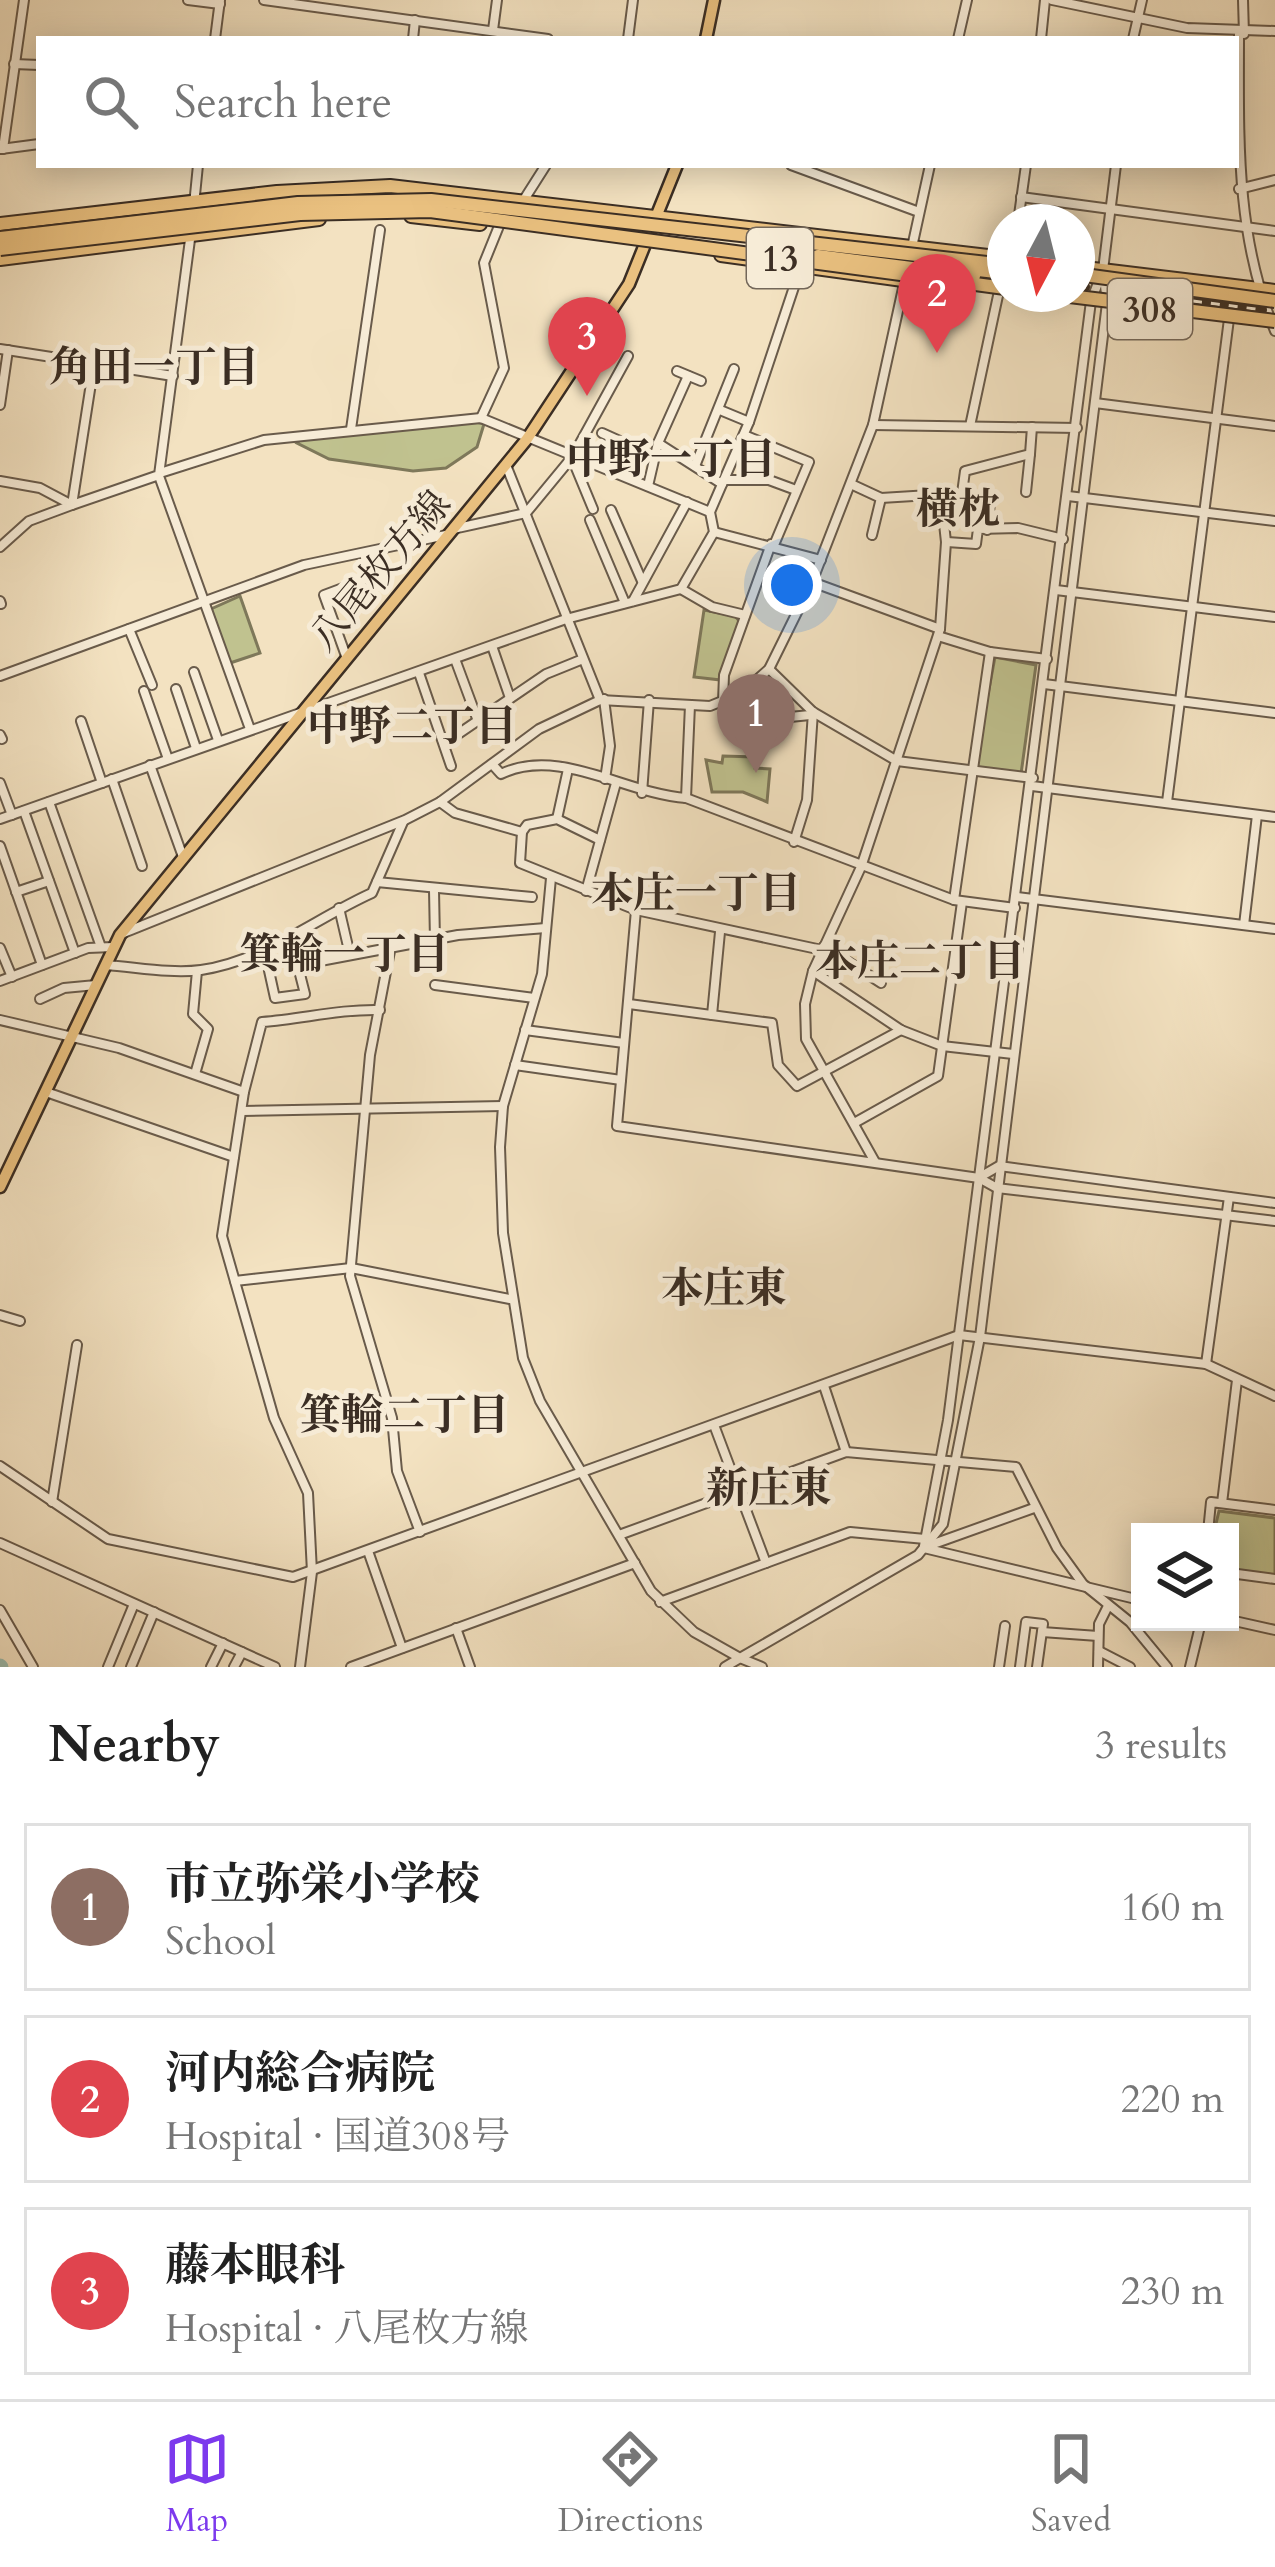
<!DOCTYPE html>
<html lang="en">
<head>
<meta charset="utf-8">
<style>
  body { margin:0; font-family:Cardo,"Noto Serif JP",serif; background:#f6f6f6; color:#222 }
  .controls { position:absolute; right:36px; bottom:36px; display:grid; overflow:hidden; border-radius:0px; box-shadow:0 6px 30px #0003 }
  .controls button { width:108px; height:108px; display:grid; place-items:center; padding:0; border:0; border-bottom:3px solid #e0e0e0; background:#fff; color:#222; font:60px sans-serif }
  .compass { position:absolute; left:987px; top:204px; width:108px; height:108px; border-radius:50%; background:#fff; box-shadow:0 6px 30px #0003; rotate:187deg }
  .you { position:absolute; left:792px; top:585px; width:42px; height:42px; margin:-30px; border:9px solid #fff; border-radius:50%; background:#1a73e8; box-shadow:0 0 0 18px #1a73e833 }
  .badge { display:grid; place-items:center; width:78px; height:78px; border-radius:50%; background:#7c3aed; color:#fff; font-size:39px; font-weight:700 }
  .pin { position:absolute; translate:-50% -99px; filter:drop-shadow(0 3px 6px #0008) }
  .pin::after { content:''; position:absolute; top:63px; width:42px; height:36px; background:inherit; clip-path:polygon(0 0,100% 0,50% 100%) }
  .list { margin:0; padding:0; list-style:none }
  h2 { display:flex; justify-content:space-between; align-items:center; height:156px; margin:0; padding:0 48px; font-size:51px }
  h2 small { font-size:39px; font-weight:400; color:#767676 }
  .list li { display:grid; grid-template-columns:78px 1fr auto; gap:36px; align-items:center; box-sizing:border-box; height:168px; margin:0 24px 24px; padding:0 24px; border:3px solid #e0e0e0; border-radius:0px }
  .list b { display:block; font-size:45px; white-space:nowrap }
  .list p { margin:0; font-size:39px; white-space:nowrap; color:#767676 }
  .list em { font-size:39px; font-style:normal; color:#767676 }
  .icon { flex:none; width:66px; height:66px; fill:none; stroke:currentColor; stroke-width:2; stroke-linecap:round; stroke-linejoin:round }
  .map { position:relative; flex:none; width:1275px; height:1667px; overflow:hidden }
  .search { position:absolute; background:#fff; box-shadow:0 6px 30px #0003; left:36px; right:36px; top:36px; height:132px; display:flex; align-items:center; gap:30px; box-sizing:border-box; padding:0 42px; border-radius:0px; color:#767676; font-size:45px }
  .sheet { height:732px; background:#fff }
  nav { display:flex; justify-content:space-around; align-items:center; box-sizing:border-box; height:168px; border-top:3px solid #e0e0e0; background:#fff; font-size:33px; color:#767676 }
  nav a { display:grid; justify-items:center; gap:6px }
  nav .on { color:#7c3aed }
  .map>svg:first-child { display:block }
  .green { fill:#c0c28f; stroke:#7e785a; stroke-width:3 }
  .lines { fill:none; stroke-linecap:round; stroke-linejoin:round }
  .river { stroke:#9bbeb0; stroke-width:15 }
  .minor-casing { stroke:#695b4b; stroke-width:12 }
  .major-casing { stroke:#3b2e24; stroke-width:15 }
  .highway-casing { stroke:#3b2e24; stroke-width:16 }
  .minor { stroke:#f7ecd7; stroke-width:8 }
  .major { stroke:#eac180; stroke-width:10 }
  .highway { stroke:#eac180; stroke-width:12 }
  .rail-casing { stroke:#3b2e24; stroke-width:8 }
  .rail { stroke:#f7ecd7; stroke-width:3; stroke-dasharray:9; stroke-linecap:butt }
  .highway-bridge-casing { stroke:#3b2e24; stroke-width:16; stroke-linecap:butt }
  .highway-bridge { stroke:#eac180; stroke-width:12 }
  .labels { text-anchor:middle; stroke-width:10; stroke-linejoin:round; paint-order:stroke }
  .shield { fill:#f7ecd7; stroke:#73675a; stroke-width:3 }
  .shield-label { font-size:36px; font-weight:bold; fill:#3b2e24 }
  .street-label { font-size:39px; fill:#3b2e24; stroke:#f7ecd7 }
  .neighbourhood-label { font-size:42px; font-weight:bold; fill:#3b2e24; stroke:#f7ecd7 }
</style>
</head>
<body>
<div class="map">
<svg width="1275" height="1667" viewBox="0 0 1275 1667">
  <rect width="100%" height="100%" fill="#f3e2c1"/>
  <filter id="stains"><feTurbulence type="fractalNoise" baseFrequency=".00167" numOctaves="4"/><feColorMatrix values="0 0 0 0 .2 0 0 0 0 .09 0 0 0 0 .02 0 0 0 .5 -.17"/></filter>
  <radialGradient id="worn" r=".72"><stop offset=".6" stop-color="#630" stop-opacity="0"/><stop offset="1" stop-color="#630" stop-opacity=".3"/></radialGradient>
  <g class="green">
    <path d="M476,422L484,424L477,447L446,468L413,471L329,459L297,443L302,438Z"/>
    <path d="M240,596L260,653L230,663L211,609Z"/>
    <path d="M704,610L735,616L740,622L721,680L694,677Z"/>
    <path d="M995,657L1036,665L1021,774L980,769L975,764Z"/>
    <path d="M723,756L755,757V768L770,769L767,802L743,792H712L706,760L722,763Z"/>
    <path d="M1219,1511L1275,1518V1577L1230,1571V1532H1214Z"/>
  </g>
  <g class="lines">
    <path class="river" d="M0,1666L1,1667"/>
    <g class="minor-casing">
      <g id="minor">
        <path d="M188,0L220,4"/>
        <path d="M264,0L548,39"/>
        <path d="M1052,0L1187,28L1275,31"/>
        <path d="M1243,0L1244,34"/>
        <path d="M493,30L497,0"/>
        <path d="M1239,34C1239,137 1235,235 1275,331"/>
        <path d="M215,39L220,0"/>
        <path d="M413,39L415,20"/>
        <path d="M628,39L633,0"/>
        <path d="M958,39L967,0"/>
        <path d="M1041,39L1045,0"/>
        <path d="M1133,39L1142,0"/>
        <path d="M14,64L39,65"/>
        <path d="M1,149L39,144"/>
        <path d="M3,149L24,0"/>
        <path d="M791,165L919,212"/>
        <path d="M1239,189L1275,180"/>
        <path d="M1021,197L1275,231"/>
        <path d="M525,198L546,165"/>
        <path d="M194,205L198,165"/>
        <path d="M1018,222L1026,165"/>
        <path d="M0,349L173,376"/>
        <path d="M677,371L701,381"/>
        <path d="M1095,403L1275,426"/>
        <path d="M0,405L8,350"/>
        <path d="M720,410L749,422"/>
        <path d="M481,418L504,368L484,263L499,226"/>
        <path d="M873,425L1077,428"/>
        <path d="M970,426L999,291"/>
        <path d="M351,429L380,230"/>
        <path d="M602,433L655,457"/>
        <path d="M744,435L809,462L774,545"/>
        <path d="M658,443L722,484"/>
        <path d="M585,461L576,468L593,509"/>
        <path d="M506,465L600,700"/>
        <path d="M695,466L734,369"/>
        <path d="M160,473L264,440L481,418L710,512"/>
        <path d="M159,476L250,729"/>
        <path d="M724,480H769L796,490"/>
        <path d="M0,481L40,488L72,505L159,475L191,232"/>
        <path d="M853,485L881,498L962,493L965,471L1030,454L1032,427"/>
        <path d="M648,486L658,443L688,376"/>
        <path d="M1026,492L1030,454"/>
        <path d="M962,493L990,503L987,530"/>
        <path d="M1068,496L1275,521"/>
        <path d="M611,510L642,581"/>
        <path d="M590,520L625,603"/>
        <path d="M453,529L526,513L573,456L628,356"/>
        <path d="M714,532L821,560"/>
        <path d="M872,535L881,498"/>
        <path d="M947,542L976,544L978,529L1018,528L1063,539"/>
        <path d="M0,547L29,521L72,505L94,364"/>
        <path d="M812,582L940,629"/>
        <path d="M681,589L712,607L745,615"/>
        <path d="M1056,590L1275,617"/>
        <path d="M0,601L1,604"/>
        <path d="M633,601L687,502"/>
        <path d="M129,629L152,685"/>
        <path d="M938,636L990,652L1047,659"/>
        <path d="M492,646L510,698"/>
        <path d="M346,656L324,595L364,580"/>
        <path d="M455,659L478,721"/>
        <path d="M769,669L813,712L897,761L1033,778"/>
        <path d="M194,672L218,740"/>
        <path d="M419,673L451,766"/>
        <path d="M0,676L304,565L446,535"/>
        <path d="M1044,684L1275,713"/>
        <path d="M176,689L196,748"/>
        <path d="M144,691L168,759"/>
        <path d="M604,699L610,746L605,779"/>
        <path d="M723,702L724,675L771,544"/>
        <path d="M770,719L810,715"/>
        <path d="M81,721L102,783"/>
        <path d="M0,735L2,739"/>
        <path d="M445,743L546,674L583,659"/>
        <path d="M492,764L501,774C559,746 626,794 686,798L954,900L1015,908"/>
        <path d="M150,765L183,857"/>
        <path d="M112,779L142,866"/>
        <path d="M0,783L12,815"/>
        <path d="M1032,786L1275,817"/>
        <path d="M642,793L649,700"/>
        <path d="M686,798L690,705"/>
        <path d="M49,802L101,947"/>
        <path d="M440,802L455,813L522,832L520,863L636,910L617,1126L979,1178L997,1188L1275,1221"/>
        <path d="M1167,802L1229,319"/>
        <path d="M24,811L75,953"/>
        <path d="M0,819L566,619L681,589L714,532L710,512L749,422L800,269"/>
        <path d="M557,819L568,769"/>
        <path d="M522,832L527,825L557,819L600,840"/>
        <path d="M794,842L807,800L813,712"/>
        <path d="M0,846L42,965"/>
        <path d="M551,878L542,974L503,1106L500,1147L503,1233L523,1358L540,1401L651,1591L694,1632L740,1658L918,1555L943,1524L980,1337L1107,303L1104,277"/>
        <path d="M377,882L532,897"/>
        <path d="M434,890L435,941"/>
        <path d="M586,891L616,783"/>
        <path d="M16,892L49,881"/>
        <path d="M1017,897L1275,929"/>
        <path d="M954,900L990,652"/>
        <path d="M339,908L350,955"/>
        <path d="M636,910L822,950"/>
        <path d="M1244,925L1257,815"/>
        <path d="M121,934L405,820L440,802L539,729L600,700L710,706L742,693L769,669L812,582L873,425L930,165"/>
        <path d="M824,946L881,983"/>
        <path d="M0,948L12,977"/>
        <path d="M264,948L275,998L305,994L291,939"/>
        <path d="M390,951L370,1055L350,1276L392,1418L397,1471L420,1532"/>
        <path d="M106,965C136,967 171,974 201,970C264,961 316,918 372,893L403,822"/>
        <path d="M299,965L458,935L546,928"/>
        <path d="M813,971L901,1030L942,1046L1013,1054"/>
        <path d="M0,981L88,948L113,947"/>
        <path d="M435,985L534,998"/>
        <path d="M40,999L64,988L96,985"/>
        <path d="M629,1004L772,1023L778,1065L797,1086L901,1030"/>
        <path d="M712,1015L720,932"/>
        <path d="M0,1020L119,1048L244,1092"/>
        <path d="M525,1030L624,1043"/>
        <path d="M515,1065L621,1080"/>
        <path d="M195,1074L208,1029L193,1014L197,971"/>
        <path d="M46,1092L234,1157"/>
        <path d="M242,1111L503,1106"/>
        <path d="M856,1122L938,1076L962,902"/>
        <path d="M875,1162L806,1039L805,1004L813,971L861,867L940,629L946,542L941,496"/>
        <path d="M980,1177L999,1166L1275,1203"/>
        <path d="M235,1281L351,1268L510,1299"/>
        <path d="M0,1315L20,1321"/>
        <path d="M1206,1364L1229,1197"/>
        <path d="M824,1386L846,1452"/>
        <path d="M714,1425L766,1563"/>
        <path d="M0,1466L108,1539L293,1577L959,1335L1206,1364L1275,1396"/>
        <path d="M52,1502L77,1345"/>
        <path d="M1222,1503L1237,1380"/>
        <path d="M1208,1532L1211,1502L1275,1510"/>
        <path d="M619,1535L846,1452L1016,1467L1057,1548L1083,1584L1130,1622L1167,1667"/>
        <path d="M0,1543L275,1667"/>
        <path d="M924,1546L948,1420L1091,301L1103,270L1116,165"/>
        <path d="M925,1547L1034,1508"/>
        <path d="M924,1548L1140,1600"/>
        <path d="M368,1551L402,1648"/>
        <path d="M1230,1573L1275,1579"/>
        <path d="M660,1602L850,1532L925,1539"/>
        <path d="M0,1610L33,1667"/>
        <path d="M1230,1620L1275,1630"/>
        <path d="M456,1628L470,1667"/>
        <path d="M1042,1632L1098,1636"/>
        <path d="M1099,1651L1130,1667"/>
        <path d="M108,1667L134,1604"/>
        <path d="M131,1667L154,1612"/>
        <path d="M211,1667L223,1643"/>
        <path d="M234,1667L242,1652"/>
        <path d="M300,1667L312,1572L308,1493L274,1418L222,1236L244,1092L262,1022C303,1019 339,1009 380,1010"/>
        <path d="M351,1667L635,1563"/>
        <path d="M725,1667L740,1658L762,1667"/>
        <path d="M999,1667L1005,1626"/>
        <path d="M1020,1667L1026,1622L1043,1624L1037,1667"/>
        <path d="M1098,1667L1099,1624L1108,1606"/>
        <path d="M1190,1667L1201,1622"/>
      </g>
    </g>
    <g class="major-casing">
      <g id="major">
        <path d="M706,39L714,0"/>
        <path d="M0,1187L120,935L527,439L629,284L677,165"/>
      </g>
    </g>
    <g class="highway-casing">
      <g id="highway">
        <path d="M411,216L480,224"/>
        <path d="M0,224L277,192L390,186L1005,258"/>
        <path d="M721,255L932,284"/>
        <path d="M0,259L319,219"/>
        <path d="M1077,267L1275,291"/>
        <path d="M1025,294L1060,298"/>
      </g>
    </g>
    <use href="#minor" class="minor"/>
    <use href="#major" class="major"/>
    <use href="#highway" class="highway"/>
    <g class="rail-casing">
      <g id="rail">
        <path d="M0,242L345,203L454,204L605,221"/>
        <path d="M917,265L1005,277"/>
        <path d="M1077,286L1086,287"/>
        <path d="M1193,301L1263,310"/>
      </g>
    </g>
    <use href="#rail" class="rail"/>
    <g class="highway-bridge-casing">
      <g id="highway-bridge">
        <path d="M0,238L298,203L431,200L1005,265"/>
        <path d="M0,249L300,214L430,211L1005,288"/>
        <path d="M818,256L974,276"/>
        <path d="M969,269L1005,273"/>
        <path d="M1077,274L1275,301"/>
        <path d="M1053,294L1275,321"/>
      </g>
    </g>
    <use href="#highway-bridge" class="highway-bridge"/>
  </g>
  <g class="labels">
    <g class="shield">
      <rect x="747" y="228" width="66" height="60" rx="9"/>
      <rect x="1108" y="279" width="84" height="60" rx="9"/>
    </g>
    <g class="shield-label">
      <text x="780" y="271">13</text>
      <text x="1150" y="322">308</text>
    </g>
    <g class="street-label">
      <text transform="translate(379 570) rotate(-50)" y="14">八尾枚方線</text>
    </g>
    <g class="neighbourhood-label">
      <text x="154" y="381">角田一丁目</text>
      <text x="671" y="473">中野一丁目</text>
      <text x="958" y="523">横枕</text>
      <text x="412" y="740">中野二丁目</text>
      <text x="696" y="907">本庄一丁目</text>
      <text x="344" y="968">箕輪一丁目</text>
      <text x="920" y="975">本庄二丁目</text>
      <text x="724" y="1302">本庄東</text>
      <text x="404" y="1429">箕輪二丁目</text>
      <text x="769" y="1502">新庄東</text>
    </g>
  </g>
  <rect width="100%" height="100%" filter="url(#stains)"/>
  <rect width="100%" height="100%" fill="url(#worn)"/>
</svg>
<div class="controls">
<button><svg class="icon" aria-label="layers" viewBox="0 0 24 24"><path d="M12 4l9 5-9 5-9-5zM3 14l9 5 9-5"/></svg></button>
</div>
<svg class="compass" viewBox="-18 -18 36 36"><path d="M0-13l5 13h-10z" fill="#e53935"/><path d="M0 13l5-13h-10z" fill="#767676"/></svg>
<div class="you"></div>
<div class="pin badge" style="left:756px;top:773px;background:#8d6e63">1</div>
<div class="pin badge" style="left:937px;top:353px;background:#e0444e">2</div>
<div class="pin badge" style="left:587px;top:396px;background:#e0444e">3</div>
<div class="search"><svg class="icon" aria-label="search" viewBox="0 0 24 24"><circle cx="10" cy="10" r="6"/><path d="M15 15l6 6"/></svg>Search here</div>
</div>
<section class="sheet">
<h2>Nearby<small>3 results</small></h2>
<ul class="list">
<li><span class="badge" style="background:#8d6e63">1</span><div><b>市立弥栄小学校</b><p>School</p></div><em>160 m</em></li>
<li><span class="badge" style="background:#e0444e">2</span><div><b>河内総合病院</b><p>Hospital · 国道308号</p></div><em>220 m</em></li>
<li><span class="badge" style="background:#e0444e">3</span><div><b>藤本眼科</b><p>Hospital · 八尾枚方線</p></div><em>230 m</em></li>
</ul>
</section>
<nav>
<a class="on"><svg class="icon" aria-label="map" viewBox="0 0 24 24"><path d="M3 6l6-2 6 2 6-2v14l-6 2-6-2-6 2zM9 4v14M15 6v14"/></svg>Map</a>
<a><svg class="icon" aria-label="directions" viewBox="0 0 24 24"><path d="M12 3l9 9-9 9-9-9zM9 14v-3h6M13 9l2 2-2 2"/></svg>Directions</a>
<a><svg class="icon" aria-label="saved" viewBox="0 0 24 24"><path d="M7 4h10v16l-5-4-5 4z"/></svg>Saved</a>
</nav>
</body>
</html>
